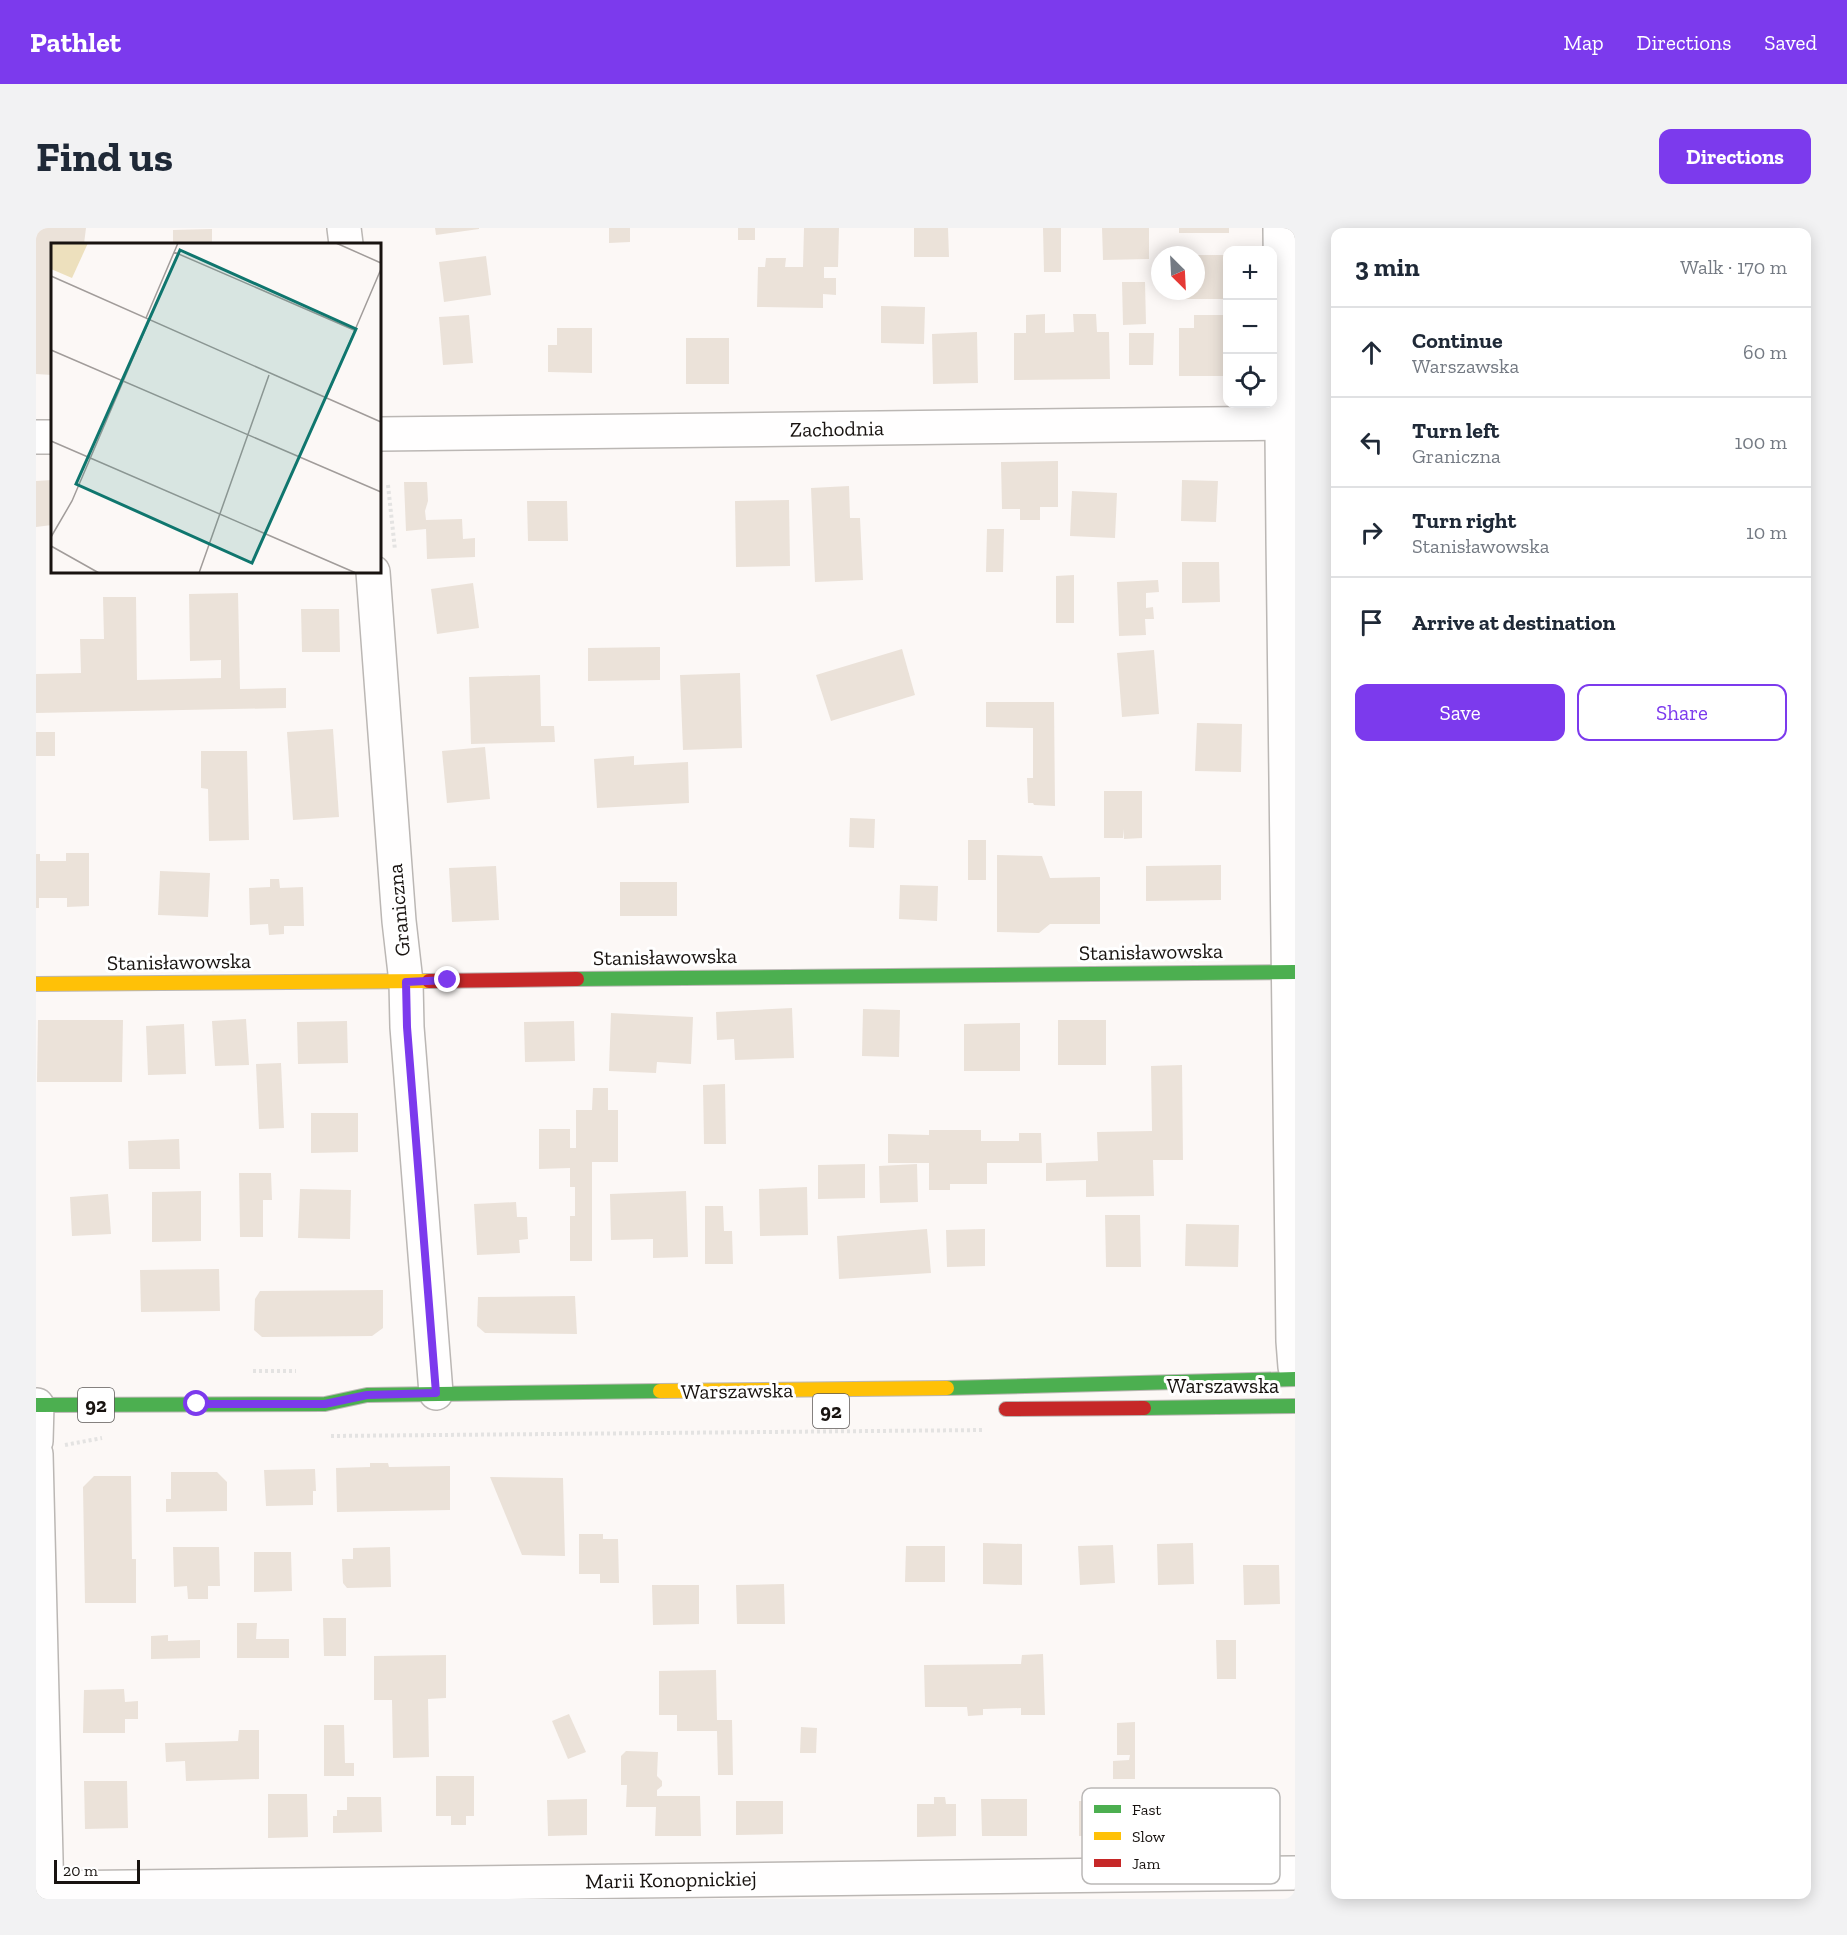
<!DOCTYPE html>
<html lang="en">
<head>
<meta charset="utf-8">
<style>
  body { margin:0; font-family:"Zilla Slab",serif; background:#f2f2f3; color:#1f2937 }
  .controls { position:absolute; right:18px; top:18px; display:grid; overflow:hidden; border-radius:12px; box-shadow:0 3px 15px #0003 }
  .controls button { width:54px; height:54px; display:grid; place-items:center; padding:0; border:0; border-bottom:2px solid #e0e1e3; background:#fff; color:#1f2937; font:30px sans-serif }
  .compass { position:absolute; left:1115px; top:18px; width:54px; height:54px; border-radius:50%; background:#fff; box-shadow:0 3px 15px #0003; rotate:156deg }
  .scale { position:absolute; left:18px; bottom:15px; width:86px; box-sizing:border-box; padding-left:6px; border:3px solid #181310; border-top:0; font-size:16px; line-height:21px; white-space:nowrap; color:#181310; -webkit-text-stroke:4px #fff; paint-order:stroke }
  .stop { position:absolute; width:18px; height:18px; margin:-14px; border:4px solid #7c3aed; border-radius:50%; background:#fff }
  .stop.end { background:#7c3aed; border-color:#fff; box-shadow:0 2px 6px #0008 }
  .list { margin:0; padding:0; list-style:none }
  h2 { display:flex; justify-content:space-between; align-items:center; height:78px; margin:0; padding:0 24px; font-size:26px }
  h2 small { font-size:20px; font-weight:400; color:#747a83 }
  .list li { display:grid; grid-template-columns:39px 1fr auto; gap:18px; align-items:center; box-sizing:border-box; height:90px; padding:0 24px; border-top:2px solid #e0e1e3 }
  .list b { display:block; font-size:22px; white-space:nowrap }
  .list p { margin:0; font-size:20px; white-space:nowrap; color:#747a83 }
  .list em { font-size:20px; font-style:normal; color:#747a83 }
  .actions { display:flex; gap:12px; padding:18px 24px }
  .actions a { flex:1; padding:14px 0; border:2px solid #7c3aed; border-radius:12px; text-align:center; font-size:21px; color:#7c3aed }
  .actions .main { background:#7c3aed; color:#fff }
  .icon { flex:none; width:33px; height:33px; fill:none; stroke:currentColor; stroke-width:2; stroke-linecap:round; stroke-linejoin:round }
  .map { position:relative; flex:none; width:1259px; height:1671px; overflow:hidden; border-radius:12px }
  header { display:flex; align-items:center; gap:36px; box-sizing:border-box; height:84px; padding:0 30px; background:#7c3aed; color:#fff }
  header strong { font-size:28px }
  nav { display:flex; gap:33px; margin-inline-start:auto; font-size:21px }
  .intro { display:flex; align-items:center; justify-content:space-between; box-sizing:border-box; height:144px; padding:0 36px }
  h1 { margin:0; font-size:42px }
  .button { padding:15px 27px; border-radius:12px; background:#7c3aed; color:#fff; font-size:21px; font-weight:700 }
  main { display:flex; gap:36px; padding:0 36px }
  aside { flex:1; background:#fff; border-radius:12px; box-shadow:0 3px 15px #0003 }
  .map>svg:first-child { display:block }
  .building { fill:#ebe2d9 }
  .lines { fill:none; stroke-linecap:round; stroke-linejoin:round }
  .street-casing { stroke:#bbb7b4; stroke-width:36 }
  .fast-casing { stroke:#bbb7b4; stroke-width:16 }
  .slow-casing { stroke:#bbb7b4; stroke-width:16 }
  .jam-casing { stroke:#bbb7b4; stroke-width:16 }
  .path { stroke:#e4e3e2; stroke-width:4; stroke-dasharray:3 3; stroke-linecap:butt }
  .street { stroke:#fffefe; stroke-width:33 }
  .fast { stroke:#4caf50; stroke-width:14 }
  .slow { stroke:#ffc107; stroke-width:14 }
  .jam { stroke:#c62828; stroke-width:14 }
  .route { stroke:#7c3aed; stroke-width:8 }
  .labels { text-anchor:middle; stroke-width:6; stroke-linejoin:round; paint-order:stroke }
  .shield { fill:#fff; stroke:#5d5a58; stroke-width:1.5 }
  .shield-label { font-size:20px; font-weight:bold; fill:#181310 }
  .street-label { font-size:21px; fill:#181310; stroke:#fff }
  .inset-road { fill:none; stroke:#a19c9a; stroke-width:1.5 }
  .view { fill:#0f766e; fill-opacity:0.15; stroke:#0f766e; stroke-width:3 }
  .inset-edge { fill:none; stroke:#181310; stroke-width:3 }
  .key { fill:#fff; stroke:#bab8b7; stroke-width:1.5 }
  .key-label { font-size:16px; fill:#181310 }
</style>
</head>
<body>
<header>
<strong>Pathlet</strong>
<nav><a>Map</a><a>Directions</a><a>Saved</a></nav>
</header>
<div class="intro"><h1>Find us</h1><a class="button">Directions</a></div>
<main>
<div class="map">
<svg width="1259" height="1671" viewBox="0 0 1259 1671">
  <rect width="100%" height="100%" fill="#fcf8f6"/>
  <g class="building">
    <path d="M0,0H50L48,16H16V147L0,146Z"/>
    <path d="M399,0H443V1L400,7Z"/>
    <path d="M573,0H594V14L573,15Z"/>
    <rect x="702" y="0" width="17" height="12"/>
    <path d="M768,0H803L802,39H788V50H800V67L787,66V80L721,79L722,39H729L730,30H750L749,39H767Z"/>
    <path d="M878,0H912L913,29H878Z"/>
    <path d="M1007,0H1025V44H1008Z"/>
    <path d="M1066,0H1113V31L1067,32Z"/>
    <rect x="1143" y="0" width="50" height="5"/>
    <path d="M176,1V16H137V2Z"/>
    <path d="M1160,27H1191V71H1144V63H1160Z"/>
    <path d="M450,28L455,67L408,74L403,34Z"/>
    <path d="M1086,54H1109L1110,96L1087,97Z"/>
    <path d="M845,78L889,79L888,116L845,115Z"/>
    <path d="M1009,86V105L1038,104L1037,86H1060L1061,104H1073L1074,151L978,152V105H990V87Z"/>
    <path d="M433,87L437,135L407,137L403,89Z"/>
    <path d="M1158,87H1191V148H1143V100H1158Z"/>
    <path d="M521,100H556V145L512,144V117H521Z"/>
    <path d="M941,104L942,155L897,156L896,106Z"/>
    <path d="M1093,105H1118L1117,137H1093Z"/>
    <rect x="650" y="110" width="43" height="46"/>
    <path d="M1022,233V279H1004V292H984V281H966L965,234Z"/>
    <path d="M16,252V297L0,299V253Z"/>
    <path d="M1146,252L1182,253L1180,294L1145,293Z"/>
    <path d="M368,254H391L392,273L389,283L390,292L426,291L427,311L439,310V329L391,331L390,301L370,303Z"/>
    <path d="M813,258L814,290H824L827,352L779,354L775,260Z"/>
    <path d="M1036,263L1081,265L1079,310L1034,308Z"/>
    <path d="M753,272L754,338L700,339L699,273Z"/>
    <path d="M491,273H531L532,313H492Z"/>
    <path d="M951,301H968L967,344H950Z"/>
    <path d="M1146,334H1183L1184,374L1146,375Z"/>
    <path d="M1038,347V395H1020V348Z"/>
    <path d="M1122,352L1123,364L1110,365V380L1117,379L1118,391H1109L1110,407L1083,408L1081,354Z"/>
    <path d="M437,355L443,400L401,406L395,361Z"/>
    <path d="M202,365L204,461L250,460V480L0,485V446L45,445L44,411H68L67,369H100L101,452L185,450V432L154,433L153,366Z"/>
    <path d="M265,381H303L304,424H266Z"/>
    <path d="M624,419V452L552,453V420Z"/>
    <path d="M866,421L879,467L795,493L780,447Z"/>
    <path d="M1118,422L1123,486L1086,489L1081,425Z"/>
    <path d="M704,445L706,520L647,522L644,447Z"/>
    <path d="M504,447L505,498H518L519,514L435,516L433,449Z"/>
    <path d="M950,474H1018L1019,578L998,577L997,575H992L991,550H997V500L950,499Z"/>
    <path d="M1161,495L1206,496L1205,544L1159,543Z"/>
    <path d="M297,501L303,589L257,592L251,504Z"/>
    <rect x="0" y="504" width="19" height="24"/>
    <path d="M449,519L454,571L411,575L406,523Z"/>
    <path d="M165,523H211L213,612L173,613L172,561L165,560Z"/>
    <path d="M598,528V537L652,534L653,575L561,580L558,531Z"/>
    <path d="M1068,563H1106V610L1088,611V601L1087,610H1068Z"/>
    <path d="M814,590L839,591L838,620L813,619Z"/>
    <rect x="932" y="612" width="18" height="40"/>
    <path d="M30,625H53V678L31,679V670H3V680H0V626H4V633H30Z"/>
    <path d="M961,627L1006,628L1014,650L1064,649V696H1014L1003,705L961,704Z"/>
    <path d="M1185,637V672L1110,673V638Z"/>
    <path d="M460,638L463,692L416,694L413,640Z"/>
    <path d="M124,643L174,645L172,689L122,687Z"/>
    <path d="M234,651H243L244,660L267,659L268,698H248V706L233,707L232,696L214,697L213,660L234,659Z"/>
    <rect x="584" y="654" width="57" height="34"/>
    <path d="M864,657L902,658L901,693L863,691Z"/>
    <path d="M756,780L758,830L699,832L698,811L681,812L680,784Z"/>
    <path d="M827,781L864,782L863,829L826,828Z"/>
    <path d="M575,785L657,789L655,836L621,834L620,845L573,843Z"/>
    <path d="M210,791L213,837L179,838L176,793Z"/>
    <path d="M2,792H87L86,854H1Z"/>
    <rect x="1022" y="792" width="48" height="45"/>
    <path d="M311,793L312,835L262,836L261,794Z"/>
    <path d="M538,793L539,833L489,834L488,794Z"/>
    <path d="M984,795V843H928V796Z"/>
    <path d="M148,796L150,846L112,847L110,798Z"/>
    <path d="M245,835L248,900L223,901L220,836Z"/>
    <path d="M1146,837L1147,932H1117L1118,968L1050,969V952L1010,953V935L1062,933L1061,904L1116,903L1115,838Z"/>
    <path d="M689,856L690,916H668L667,857Z"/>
    <path d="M557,860H572V882H582V934H556V1033H534V988H539V959H534V940L503,941V901H534V920H540V882H556Z"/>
    <path d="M275,885H322V924L275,925Z"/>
    <path d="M893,902H945V913H983V905H1005L1006,935H951V956H914V962H893V935H852V906L893,907Z"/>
    <path d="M143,911L144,941H93L92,913Z"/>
    <path d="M829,936V970L782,971V937Z"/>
    <path d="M881,936L882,974L844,975L843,938Z"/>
    <path d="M203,945H235L236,972H227V1009H204Z"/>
    <path d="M771,959L772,1007L724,1008L723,961Z"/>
    <path d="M264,961L315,962L314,1011L262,1010Z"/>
    <path d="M165,963V1013L116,1014V964Z"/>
    <path d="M650,963L652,1029L617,1030V1011L575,1012L574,966Z"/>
    <path d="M72,966L75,1006L36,1008L34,969Z"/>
    <path d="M480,974L481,989H491L492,1011L483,1012L484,1025L441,1027L438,976Z"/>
    <path d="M669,978H687L688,1003H696L697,1036H669Z"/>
    <path d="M1069,987H1104L1105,1039H1070Z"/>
    <path d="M1150,996L1203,997L1202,1039L1149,1038Z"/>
    <path d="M891,1001L895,1045L803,1051L801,1008Z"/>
    <path d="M949,1001V1038L911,1039L910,1002Z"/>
    <path d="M183,1041L184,1083L105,1084L104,1042Z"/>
    <path d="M347,1062V1100L336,1108L226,1109L218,1102L219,1071L224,1063Z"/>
    <path d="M539,1068L541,1106L449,1105L441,1098L442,1069Z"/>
    <path d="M334,1235H352L353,1239L414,1238V1282L301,1284L300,1240L334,1239Z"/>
    <path d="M279,1241L280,1263H277V1277L230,1278L228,1242Z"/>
    <path d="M135,1244H181L191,1254V1283L130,1284V1271H135Z"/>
    <path d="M58,1248H95L96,1331H100V1375H49L47,1259Z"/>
    <path d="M454,1249L527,1250L529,1328L486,1327Z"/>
    <path d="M543,1306H567V1311H582L583,1355H564V1346H543Z"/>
    <path d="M947,1315L986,1316V1357L947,1356Z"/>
    <path d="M1157,1315L1158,1356L1122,1357L1121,1316Z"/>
    <path d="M1077,1317L1079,1355L1044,1357L1042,1318Z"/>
    <path d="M870,1318H909V1354H869Z"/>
    <path d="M137,1319H183L184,1358H172V1371H152L151,1358L138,1359Z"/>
    <path d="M354,1319L355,1359L311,1360L307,1355L306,1331H317V1320Z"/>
    <path d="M218,1324H255L256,1363L218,1364Z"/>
    <path d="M1207,1337H1243L1244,1376L1208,1377Z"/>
    <path d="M748,1356L749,1396H701L700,1357Z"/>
    <path d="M616,1357H663V1396L617,1397Z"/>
    <path d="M287,1390H310V1428H288Z"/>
    <path d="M201,1395H221L220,1411H253V1430H201Z"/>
    <path d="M132,1407V1413L164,1412V1430L115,1431V1408Z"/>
    <path d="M1180,1412H1200V1451H1181Z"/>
    <path d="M1007,1426L1009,1487H985V1480L947,1481V1487L932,1488L931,1479H889L888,1437L985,1436L986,1427Z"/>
    <path d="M410,1427V1470L392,1471L393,1529L357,1530L356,1472H338V1428Z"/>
    <path d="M680,1442L681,1492H696L697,1547H682L681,1503H641V1487H623V1443Z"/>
    <path d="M88,1461L89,1474L102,1473V1491H89V1505H47L48,1462Z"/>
    <path d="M533,1486L550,1524L532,1531L516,1493Z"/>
    <path d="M1099,1494V1551H1077V1533L1093,1532L1094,1527H1081V1495Z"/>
    <path d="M288,1497H308L309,1535H318V1548H288Z"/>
    <path d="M765,1499L781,1500L780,1525H764Z"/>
    <path d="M203,1502H223V1551L150,1553L149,1533L130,1534L129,1515L202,1513Z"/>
    <path d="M590,1523L622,1524L621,1548L626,1553V1558L621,1562V1568H664L665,1608H619L620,1579H590L591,1557H585V1528Z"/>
    <path d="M400,1548H438V1588H430V1597H415V1588H400Z"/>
    <path d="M48,1553H91L92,1600L49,1601Z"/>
    <path d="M232,1566H271L272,1609L232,1610Z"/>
    <path d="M311,1569H345L346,1604L297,1605V1588H301V1582H311Z"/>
    <path d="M898,1569H909L910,1576H920V1608L881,1609V1576H898Z"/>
    <path d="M551,1571V1607L512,1608L511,1572Z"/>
    <path d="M945,1571H991V1608H946Z"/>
    <path d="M700,1573H747V1606L700,1607Z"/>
    <path d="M1043,1573H1082L1083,1607L1043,1608Z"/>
  </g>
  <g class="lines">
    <g class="street-casing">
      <g id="street">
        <path d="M308,0L310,16"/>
        <path d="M1244,0C1248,371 1250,742 1257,1113L1259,1139"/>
        <path d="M344,206L1259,195"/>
        <path d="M0,209H16"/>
        <path d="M337,344L363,693L370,754L371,799L400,1165"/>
        <path d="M0,1213L1,1177"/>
        <path d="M0,1226L11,1671"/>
        <path d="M10,1660L1259,1645"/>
      </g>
    </g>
    <g class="fast-casing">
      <g id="fast">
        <path d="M541,751L1259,744"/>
        <path d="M911,1160L1259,1151"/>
        <path d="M0,1177L289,1176L331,1167L624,1163"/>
        <path d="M1108,1180L1259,1178"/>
      </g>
    </g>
    <g class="slow-casing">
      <g id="slow">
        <path d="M0,756L393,753"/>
        <path d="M624,1163L911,1160"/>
      </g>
    </g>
    <g class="jam-casing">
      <g id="jam">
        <path d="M393,753L541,751"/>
        <path d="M970,1181L1108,1180"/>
      </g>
    </g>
    <g class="path">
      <path d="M352,257L359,322"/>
      <path d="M217,1143H260"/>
      <path d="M295,1208L948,1202"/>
      <path d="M29,1217L66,1210"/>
    </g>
    <use href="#street" class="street"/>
    <use href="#fast" class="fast"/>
    <use href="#slow" class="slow"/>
    <use href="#jam" class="jam"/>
  </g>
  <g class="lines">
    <path class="route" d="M161,1176H289L331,1167L400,1165L371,799L370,754L412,752"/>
  </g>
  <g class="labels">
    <g class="shield">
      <rect x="42" y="1160" width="36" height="34" rx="4.5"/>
      <rect x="777" y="1166" width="36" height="34" rx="4.5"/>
    </g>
    <g class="shield-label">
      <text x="60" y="1184">92</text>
      <text x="795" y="1190">92</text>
    </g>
    <g class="street-label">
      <text transform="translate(801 201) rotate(-1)" y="7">Zachodnia</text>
      <text transform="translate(363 682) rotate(-95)" y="7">Graniczna</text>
      <text transform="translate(1115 724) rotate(-1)" y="7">Stanisławowska</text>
      <text transform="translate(629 729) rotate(-1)" y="7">Stanisławowska</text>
      <text transform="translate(143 734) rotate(-1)" y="7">Stanisławowska</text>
      <text x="1187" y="1165">Warszawska</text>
      <text transform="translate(701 1163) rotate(-1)" y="7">Warszawska</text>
      <text transform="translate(635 1652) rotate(-1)" y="7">Marii Konopnickiej</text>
    </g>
  </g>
  <g transform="translate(15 15)">
    <rect width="330" height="330" fill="#fcf8f6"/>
    <path d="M0,0H37L21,35L0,26Z" fill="#ede0bd"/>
    <path class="inset-road" d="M285,0L330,20M123,9L303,87M0,33L330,179M95,75L127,0M0,107L330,249M275,155L330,26M0,198L305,330M0,294L21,258L97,80M0,303L48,330M148,330L218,132"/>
    <path class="view" d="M129,7L305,86L201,320L25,241Z"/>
    <rect width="330" height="330" class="inset-edge"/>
  </g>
  <rect x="1046" y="1560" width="198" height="96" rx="9" class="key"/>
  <rect x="1058" y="1577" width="27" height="8" fill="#4caf50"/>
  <rect x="1058" y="1604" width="27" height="8" fill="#ffc107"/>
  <rect x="1058" y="1631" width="27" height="8" fill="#c62828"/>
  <g class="key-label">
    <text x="1096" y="1587">Fast</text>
    <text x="1096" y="1614">Slow</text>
    <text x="1096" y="1641">Jam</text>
  </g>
</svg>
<div class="controls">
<button>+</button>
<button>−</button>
<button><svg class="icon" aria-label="locate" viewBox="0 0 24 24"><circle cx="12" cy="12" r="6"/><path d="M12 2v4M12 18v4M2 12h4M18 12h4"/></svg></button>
</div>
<svg class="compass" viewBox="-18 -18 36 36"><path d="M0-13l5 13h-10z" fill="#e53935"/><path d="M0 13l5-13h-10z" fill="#747a83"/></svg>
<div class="scale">20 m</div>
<div class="stop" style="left:161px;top:1176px"></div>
<div class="stop end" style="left:412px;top:752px"></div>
</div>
<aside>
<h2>3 min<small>Walk · 170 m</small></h2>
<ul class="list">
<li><svg class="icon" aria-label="ahead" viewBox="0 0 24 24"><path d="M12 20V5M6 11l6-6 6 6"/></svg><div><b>Continue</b><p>Warszawska</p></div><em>60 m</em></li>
<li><svg class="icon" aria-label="left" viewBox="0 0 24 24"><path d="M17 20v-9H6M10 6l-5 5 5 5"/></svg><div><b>Turn left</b><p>Graniczna</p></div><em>100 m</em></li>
<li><svg class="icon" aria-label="right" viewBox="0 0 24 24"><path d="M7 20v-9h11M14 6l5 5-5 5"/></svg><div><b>Turn right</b><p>Stanisławowska</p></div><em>10 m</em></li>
<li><svg class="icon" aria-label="arrive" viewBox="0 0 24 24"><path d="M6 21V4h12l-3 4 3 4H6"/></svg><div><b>Arrive at destination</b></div></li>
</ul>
<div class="actions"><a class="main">Save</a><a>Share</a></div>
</aside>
</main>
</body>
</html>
